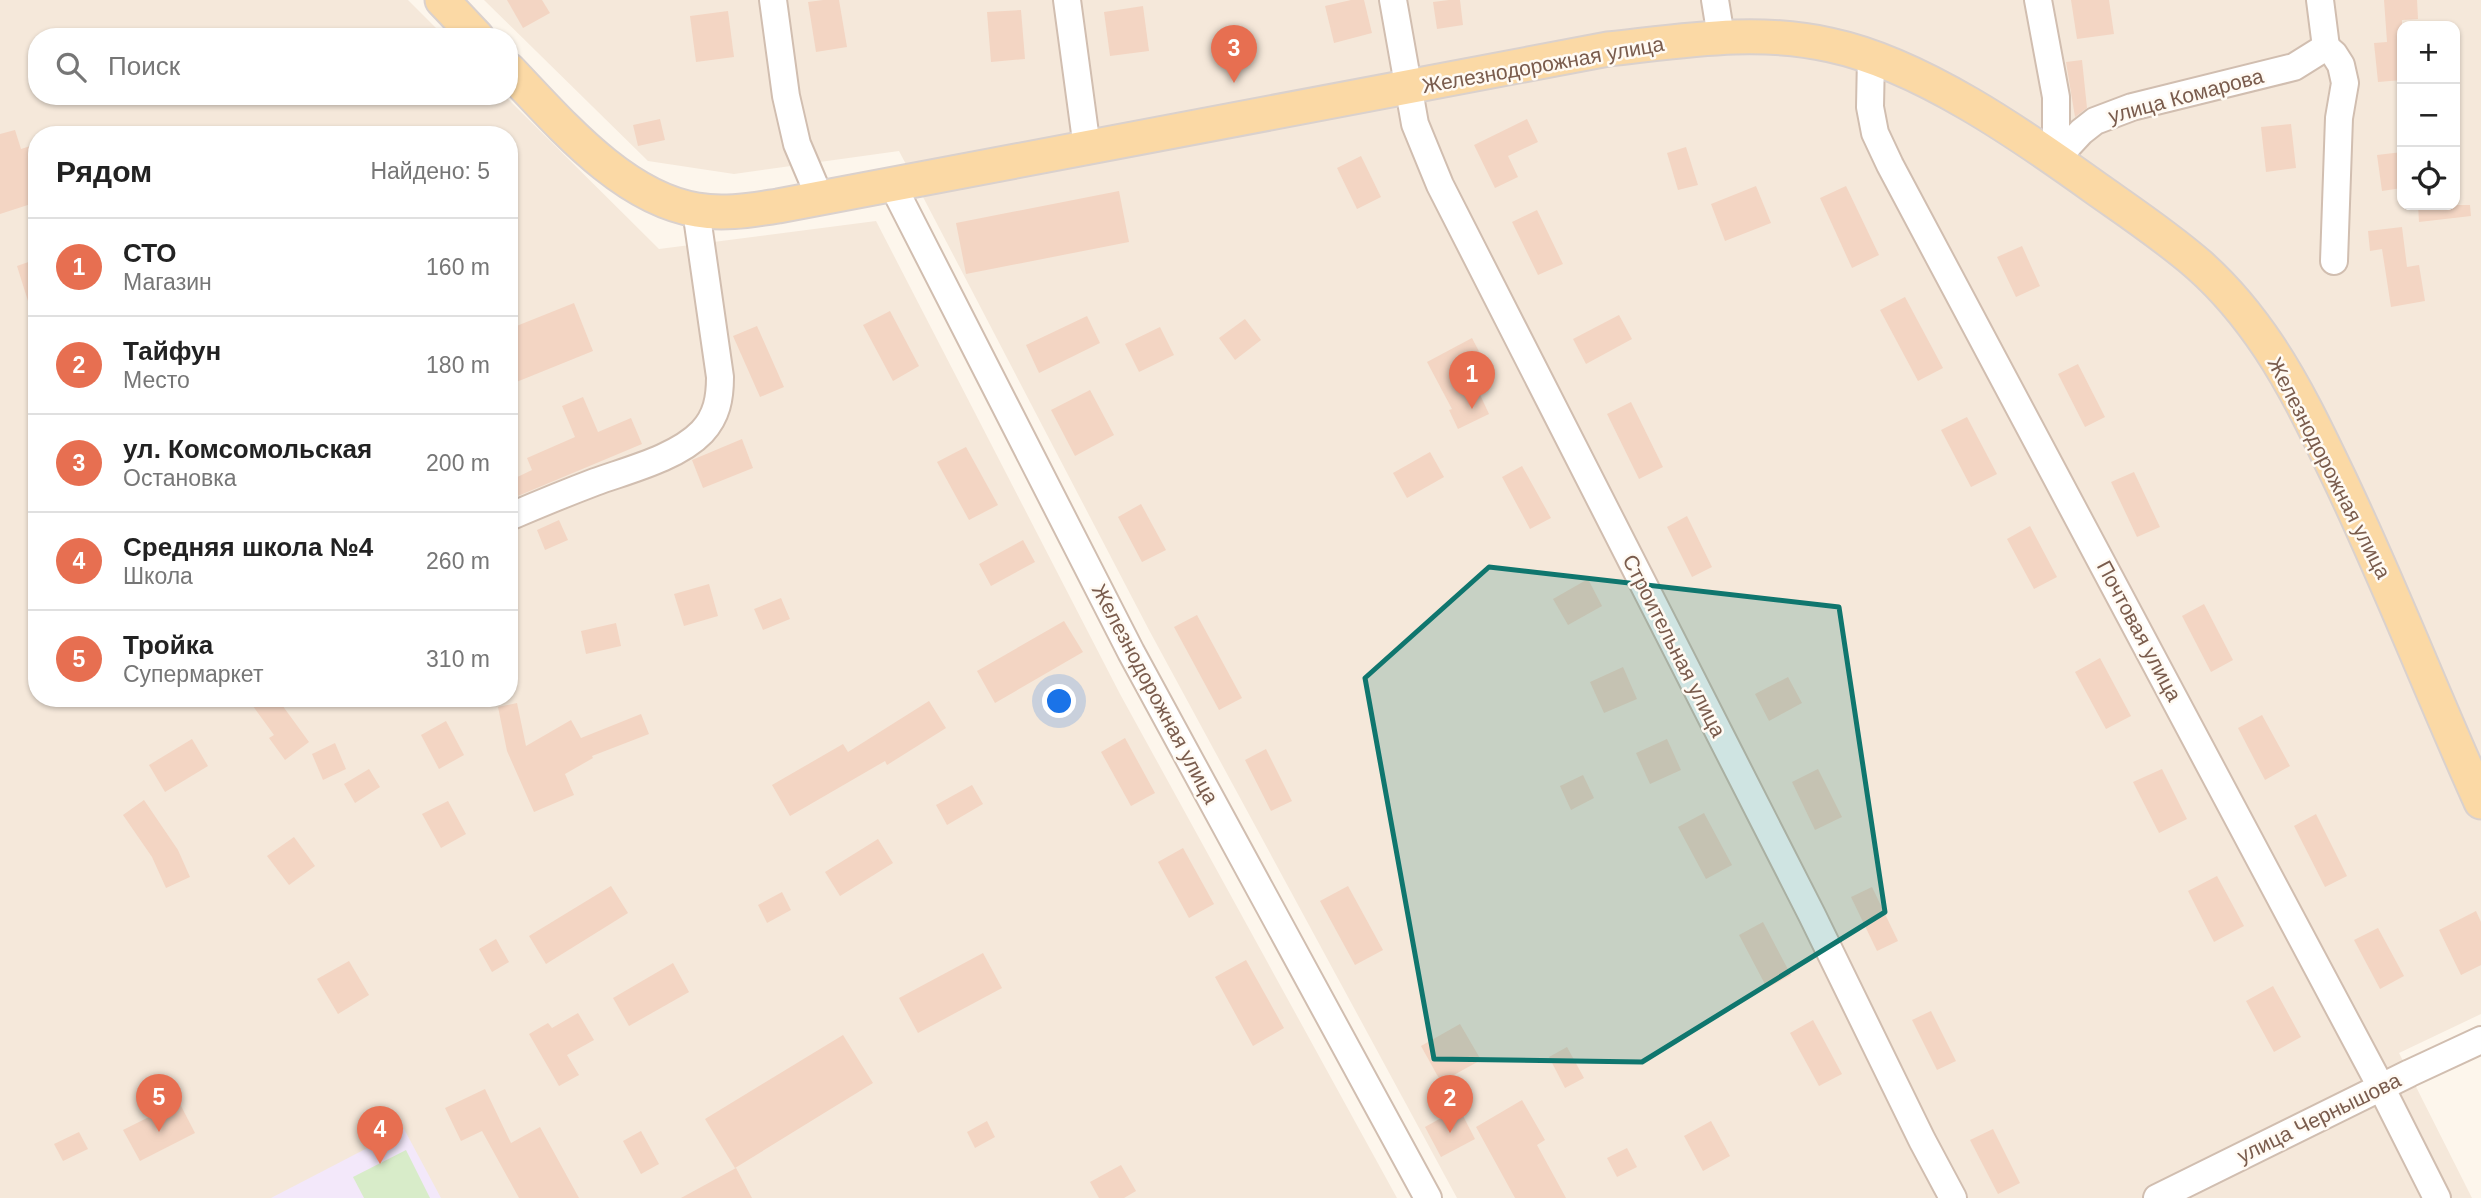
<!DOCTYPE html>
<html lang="ru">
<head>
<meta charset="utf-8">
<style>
  body { margin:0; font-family:Helvetica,sans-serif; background:#f6f6f6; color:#222 }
  .controls { position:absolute; right:21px; top:21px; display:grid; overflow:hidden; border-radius:14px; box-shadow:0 2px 5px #0004 }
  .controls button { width:63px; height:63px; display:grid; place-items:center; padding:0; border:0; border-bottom:2px solid #e0e0e0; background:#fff; color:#222; font:35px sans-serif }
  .you { position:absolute; left:1060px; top:702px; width:24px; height:24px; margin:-18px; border:5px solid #fff; border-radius:50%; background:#1a73e8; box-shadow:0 0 0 10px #1a73e833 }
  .badge { display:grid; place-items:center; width:46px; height:46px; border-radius:50%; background:#e76f51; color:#fff; font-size:23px; font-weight:700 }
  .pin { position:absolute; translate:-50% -58px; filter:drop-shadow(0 2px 4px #0008) }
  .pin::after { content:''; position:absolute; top:37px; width:24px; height:21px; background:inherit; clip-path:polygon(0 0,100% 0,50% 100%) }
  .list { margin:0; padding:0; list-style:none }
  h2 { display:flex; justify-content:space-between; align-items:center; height:91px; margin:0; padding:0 28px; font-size:30px }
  h2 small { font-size:23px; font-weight:400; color:#767676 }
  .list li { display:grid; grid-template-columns:46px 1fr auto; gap:21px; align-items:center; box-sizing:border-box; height:98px; padding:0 28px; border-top:2px solid #e0e0e0 }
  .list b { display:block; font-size:26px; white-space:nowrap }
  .list p { margin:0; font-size:23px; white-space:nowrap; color:#767676 }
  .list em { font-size:23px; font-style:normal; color:#767676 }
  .icon { flex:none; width:38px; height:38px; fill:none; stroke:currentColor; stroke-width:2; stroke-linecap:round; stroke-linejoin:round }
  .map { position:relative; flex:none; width:2481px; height:1198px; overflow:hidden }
  .search { position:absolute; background:#fff; box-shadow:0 2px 5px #0004; left:28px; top:28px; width:490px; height:77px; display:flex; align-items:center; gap:18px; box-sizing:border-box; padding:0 24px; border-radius:28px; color:#767676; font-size:26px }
  .panel { position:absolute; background:#fff; box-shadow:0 2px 5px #0004; left:28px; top:126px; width:490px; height:581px; border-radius:28px }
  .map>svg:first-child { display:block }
  .residential { fill:#f5e8da; fill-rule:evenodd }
  .education { fill:#f3e8fa }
  .green { fill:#d8ecc9 }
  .building { fill:#f3d5c3 }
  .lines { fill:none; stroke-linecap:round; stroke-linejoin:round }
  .minor-casing { stroke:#d1beb0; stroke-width:30 }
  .major-casing { stroke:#dad1cd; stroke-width:37 }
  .minor { stroke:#fff; stroke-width:26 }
  .major { stroke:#fbd9a5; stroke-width:33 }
  .marked { fill:#0f766e; fill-opacity:0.2; stroke:#0f766e; stroke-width:5; stroke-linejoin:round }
  .labels { text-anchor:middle; stroke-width:5; stroke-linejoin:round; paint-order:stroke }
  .street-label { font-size:21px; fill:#7a5c4d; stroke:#fffaf3 }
</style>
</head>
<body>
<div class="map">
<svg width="2481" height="1198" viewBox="0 0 2481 1198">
  <rect width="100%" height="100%" fill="#fdf6ec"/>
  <g class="residential">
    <path d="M0,0H408L445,37H37V96H505L659,249L876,221L1120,694L1397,1198H0ZM37,135H509V698H37Z"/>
    <path d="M484,0H2481V1014L2399,1053L2472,1198H1457L1149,630L899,151L734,174L648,161ZM2402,26H2455V205H2402Z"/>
  </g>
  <path class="education" d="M404,1129L441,1198H271Z"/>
  <path class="green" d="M406,1150L430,1198H364L353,1177Z"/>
  <g class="building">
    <path d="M507,0H542L550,13L523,28Z"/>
    <path d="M823,0H839L847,47L816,52L808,2Z"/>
    <path d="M1351,0H1364L1372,33L1334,43L1325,6Z"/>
    <path d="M1449,0H1460L1463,25L1437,29L1433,2Z"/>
    <path d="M2071,0H2109L2114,34L2077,39Z"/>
    <path d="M2384,0H2417L2418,19L2402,20V80L2378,82L2374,43L2387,42Z"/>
    <path d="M1143,6L1149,51L1110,56L1104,12Z"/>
    <path d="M1021,10L1025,59L991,62L987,12Z"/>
    <path d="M728,11L734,57L696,62L690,16Z"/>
    <path d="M2082,60L2087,108L2075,117L2066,62Z"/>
    <path d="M660,119L665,140L638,146L633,125Z"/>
    <path d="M1527,119L1538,142L1508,156L1518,177L1495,188L1474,145Z"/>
    <path d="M2291,124L2296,168L2266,172L2261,127Z"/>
    <path d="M15,130L21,149L37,144V202L0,214V134Z"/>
    <path d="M1686,147L1698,185L1678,190L1667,153Z"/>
    <path d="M2402,152V188L2382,191L2377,155Z"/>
    <path d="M1361,156L1381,197L1357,209L1337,168Z"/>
    <path d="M1756,186L1771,223L1725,241L1711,204Z"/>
    <path d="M1846,186L1879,255L1852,268L1820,198Z"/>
    <path d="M1119,191L1129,242L966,274L956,223Z"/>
    <path d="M2418,205H2470L2471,216L2419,222Z"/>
    <path d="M1537,210L1563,264L1538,275L1512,222Z"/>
    <path d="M2402,227L2407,267L2419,265L2425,301L2391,307L2382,249L2370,251L2368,231Z"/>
    <path d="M2022,246L2040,286L2016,297L1997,257Z"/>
    <path d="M37,259V317H33L17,266Z"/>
    <path d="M1905,297L1943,368L1918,381L1880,310Z"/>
    <path d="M574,303L593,351L509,385V329Z"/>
    <path d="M890,311L919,366L893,381L863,325Z"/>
    <path d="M1619,315L1632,339L1586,364L1573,339Z"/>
    <path d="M1087,316L1100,343L1039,373L1026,345Z"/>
    <path d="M1245,319L1261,340L1235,360L1219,338Z"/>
    <path d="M757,326L784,387L760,397L733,336Z"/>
    <path d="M1160,327L1174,355L1139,372L1125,344Z"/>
    <path d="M1472,338L1485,363L1469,371L1489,414L1458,429L1449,410L1452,409L1427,362Z"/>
    <path d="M2078,364L2105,417L2085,427L2058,374Z"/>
    <path d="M1090,390L1114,435L1075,456L1051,410Z"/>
    <path d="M583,397L598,432L631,418L642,444L513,498L509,489V481L532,470L527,458L575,437L562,406Z"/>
    <path d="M1631,402L1663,467L1639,479L1607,414Z"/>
    <path d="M1967,417L1997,474L1971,487L1941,430Z"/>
    <path d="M742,439L753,468L703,488L692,460Z"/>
    <path d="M966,447L998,505L969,520L937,462Z"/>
    <path d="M1430,452L1444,477L1407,498L1393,473Z"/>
    <path d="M1522,466L1551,518L1530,529L1502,477Z"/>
    <path d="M2134,472L2160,527L2137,537L2111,482Z"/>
    <path d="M1141,504L1166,550L1142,562L1118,517Z"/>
    <path d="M1687,516L1712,567L1692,577L1667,527Z"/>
    <path d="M559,520L568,540L545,550L537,530Z"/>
    <path d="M2030,526L2057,577L2034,589L2007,539Z"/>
    <path d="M1023,540L1035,562L991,586L979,564Z"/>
    <path d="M1588,579L1602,606L1568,625L1553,599Z"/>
    <path d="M709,584L718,616L684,626L674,594Z"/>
    <path d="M781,598L790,619L763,630L754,609Z"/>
    <path d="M2204,604L2233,660L2211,672L2182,616Z"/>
    <path d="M1197,615L1242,698L1219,710L1174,627Z"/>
    <path d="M1064,621L1083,652L995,703L977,671Z"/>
    <path d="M616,623L621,646L586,654L581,631Z"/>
    <path d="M2100,658L2131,716L2106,729L2075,672Z"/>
    <path d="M1623,667L1637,699L1604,713L1590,682Z"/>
    <path d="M1788,677L1802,703L1769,721L1755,694Z"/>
    <path d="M247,698H277L309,742L285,760L269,738L274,735Z"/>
    <path d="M929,701L946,728L887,765L885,761L790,816L772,785L843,744L848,752Z"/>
    <path d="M517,703L526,746L571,720L581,738L641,714L649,734L592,756L593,758L565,774L574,795L534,812L507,751L498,707Z"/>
    <path d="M2262,715L2290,766L2265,780L2238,728Z"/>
    <path d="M446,721L464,755L439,769L421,735Z"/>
    <path d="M1125,738L1155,793L1131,806L1101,752Z"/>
    <path d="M192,739L208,766L165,792L149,765Z"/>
    <path d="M1667,739L1681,770L1650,784L1636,753Z"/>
    <path d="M335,743L346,769L323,780L312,754Z"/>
    <path d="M1266,749L1292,801L1271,811L1245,760Z"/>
    <path d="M369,769L380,787L355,803L344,784Z"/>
    <path d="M1818,769L1842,817L1815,830L1792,782Z"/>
    <path d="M2162,769L2187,819L2159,833L2133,782Z"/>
    <path d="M1583,775L1594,798L1571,810L1560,786Z"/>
    <path d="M972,785L983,804L947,825L936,805Z"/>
    <path d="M144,800L178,850L190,877L166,888L152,857L123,815Z"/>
    <path d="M448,801L466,834L441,848L422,814Z"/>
    <path d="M1704,813L1732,865L1706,879L1678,827Z"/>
    <path d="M2316,814L2347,876L2325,887L2294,826Z"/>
    <path d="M294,837L315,866L289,885L267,856Z"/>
    <path d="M878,839L893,863L840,896L825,872Z"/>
    <path d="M1183,848L1214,904L1189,918L1158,862Z"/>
    <path d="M2217,876L2244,926L2214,942L2188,891Z"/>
    <path d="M611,886L628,913L546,964L529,936Z"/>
    <path d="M1348,886L1383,950L1355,965L1320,901Z"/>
    <path d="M1872,887L1898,941L1877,951L1851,897Z"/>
    <path d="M782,892L791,910L767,923L758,905Z"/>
    <path d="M2476,911L2481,922V965L2461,975L2439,930Z"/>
    <path d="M1763,922L1791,975L1767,988L1739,935Z"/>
    <path d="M2378,928L2404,976L2380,989L2354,940Z"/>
    <path d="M496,939L509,962L492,972L479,949Z"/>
    <path d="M983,953L1002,988L918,1033L899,998Z"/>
    <path d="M1246,960L1284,1028L1253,1046L1215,977Z"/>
    <path d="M349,961L369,995L338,1014L317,979Z"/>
    <path d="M673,963L689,992L629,1026L613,998Z"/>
    <path d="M2273,986L2301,1037L2274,1052L2246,1001Z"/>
    <path d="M1931,1011L1956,1061L1937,1070L1912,1020Z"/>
    <path d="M578,1013L594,1040L567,1055L579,1075L559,1086L529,1034L548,1023L552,1028Z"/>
    <path d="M1813,1020L1842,1074L1819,1086L1790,1033Z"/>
    <path d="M1460,1024L1481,1060L1441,1082L1421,1046Z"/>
    <path d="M843,1035L873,1083L735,1168L705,1119Z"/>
    <path d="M1567,1047L1584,1078L1565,1088L1549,1057Z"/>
    <path d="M485,1089L511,1143L540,1127L579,1198H519L482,1131L461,1141L445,1108Z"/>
    <path d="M1522,1100L1545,1140L1537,1145L1566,1198H1515L1476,1127Z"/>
    <path d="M179,1102L195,1133L140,1161L123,1130Z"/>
    <path d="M1459,1108L1475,1139L1441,1157L1425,1127Z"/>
    <path d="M987,1121L995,1137L975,1148L967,1132Z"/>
    <path d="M1711,1121L1730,1156L1703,1171L1684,1136Z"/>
    <path d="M1993,1129L2020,1183L1998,1194L1970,1140Z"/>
    <path d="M641,1131L659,1164L641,1174L623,1141Z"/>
    <path d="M79,1132L88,1149L63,1161L54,1144Z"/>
    <path d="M1627,1148L1637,1167L1617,1177L1607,1158Z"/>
    <path d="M1121,1165L1136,1191L1124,1198H1099L1090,1182Z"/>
    <path d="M736,1168L752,1198H681Z"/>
  </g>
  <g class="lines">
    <g class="minor-casing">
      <g id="minor">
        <path d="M773,0L786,96L797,144L820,198"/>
        <path d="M1067,0L1087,148"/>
        <path d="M1393,0L1415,124L1440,185L1812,915L1922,1140L1953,1198"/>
        <path d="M1715,0L1721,37"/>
        <path d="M2038,0L2056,97V159"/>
        <path d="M2326,47L2334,54L2341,65L2345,83L2339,118L2334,261"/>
        <path d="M1871,56L1870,107L1875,133L1890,165L2381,1087L2437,1198"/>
        <path d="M2056,159L2081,132L2095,121L2132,107L2294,67L2326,47L2320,0"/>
        <path d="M892,184L1131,652L1428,1198"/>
        <path d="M509,517C537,505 566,493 595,482C628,470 677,458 702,432C717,416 720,398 720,377L696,210"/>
        <path d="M2157,1198L2410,1073L2481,1040"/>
      </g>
    </g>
    <g class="major-casing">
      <g id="major">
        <path d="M442,0L477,37"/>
        <path d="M509,70C559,122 622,198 697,210C724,215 751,210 778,206L1608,49C1682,41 1756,28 1830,45C1920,64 2022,135 2097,189C2131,213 2167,237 2199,265C2226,289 2249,317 2269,347C2297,389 2319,436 2341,482C2391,587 2433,696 2481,802"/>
      </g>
    </g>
    <use href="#minor" class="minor"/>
    <use href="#major" class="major"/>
  </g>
  <path class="marked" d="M1489,567L1839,607L1885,912L1642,1062L1434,1059L1365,678Z"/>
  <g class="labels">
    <g class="street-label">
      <text transform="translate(1543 65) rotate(-10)" y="7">Железнодорожная улица</text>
      <text transform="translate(2186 96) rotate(-15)" y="7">улица Комарова</text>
      <text transform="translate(2329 468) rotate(63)" y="7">Железнодорожная улица</text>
      <text transform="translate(2139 631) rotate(62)" y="7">Почтовая улица</text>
      <text transform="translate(1674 646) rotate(63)" y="7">Строительная улица</text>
      <text transform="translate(1155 694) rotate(62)" y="7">Железнодорожная улица</text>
      <text transform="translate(2319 1118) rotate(-26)" y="7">улица Чернышова</text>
    </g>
  </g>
</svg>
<div class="controls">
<button>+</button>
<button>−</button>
<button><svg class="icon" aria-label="locate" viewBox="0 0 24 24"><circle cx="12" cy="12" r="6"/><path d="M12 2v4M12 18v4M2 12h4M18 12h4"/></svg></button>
</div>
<div class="you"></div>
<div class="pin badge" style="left:1472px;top:409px">1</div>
<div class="pin badge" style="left:1450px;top:1133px">2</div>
<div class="pin badge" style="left:1234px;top:83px">3</div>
<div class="pin badge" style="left:380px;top:1164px">4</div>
<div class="pin badge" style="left:159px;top:1132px">5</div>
<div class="search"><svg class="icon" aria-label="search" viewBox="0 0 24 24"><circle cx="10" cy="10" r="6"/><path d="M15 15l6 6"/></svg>Поиск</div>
<section class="panel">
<h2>Рядом<small>Найдено: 5</small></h2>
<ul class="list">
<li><span class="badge">1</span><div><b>СТО</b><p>Магазин</p></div><em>160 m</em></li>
<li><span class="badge">2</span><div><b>Тайфун</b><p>Место</p></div><em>180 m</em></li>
<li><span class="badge">3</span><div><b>ул. Комсомольская</b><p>Остановка</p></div><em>200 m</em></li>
<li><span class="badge">4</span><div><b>Средняя школа №4</b><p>Школа</p></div><em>260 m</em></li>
<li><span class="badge">5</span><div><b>Тройка</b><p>Супермаркет</p></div><em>310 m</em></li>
</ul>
</section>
</div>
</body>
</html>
